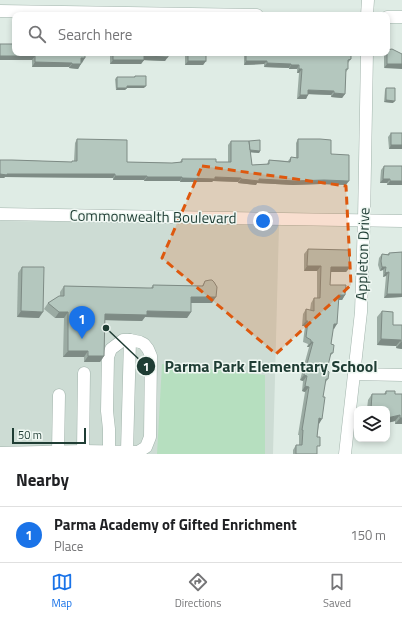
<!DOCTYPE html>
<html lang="en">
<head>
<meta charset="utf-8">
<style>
  body { margin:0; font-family:"Titillium Web",sans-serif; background:#f2f2f2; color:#202124 }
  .controls { position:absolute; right:12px; bottom:12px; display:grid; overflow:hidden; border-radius:8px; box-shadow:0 2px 6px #0003 }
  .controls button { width:36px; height:36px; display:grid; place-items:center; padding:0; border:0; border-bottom:1px solid #e0e0e0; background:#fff; color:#202124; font:20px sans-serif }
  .scale { position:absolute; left:12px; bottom:10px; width:74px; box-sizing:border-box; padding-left:4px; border:2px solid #1f3d34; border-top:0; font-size:11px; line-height:14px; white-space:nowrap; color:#1f3d34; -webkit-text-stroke:3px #f0f8f3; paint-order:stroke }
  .you { position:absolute; left:263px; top:221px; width:14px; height:14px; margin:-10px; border:3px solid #fff; border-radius:50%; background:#1a73e8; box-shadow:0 0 0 6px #1a73e833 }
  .badge { display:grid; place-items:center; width:26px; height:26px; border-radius:50%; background:#1a73e8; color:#fff; font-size:13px; font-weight:700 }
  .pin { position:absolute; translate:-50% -33px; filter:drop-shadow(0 1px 2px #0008) }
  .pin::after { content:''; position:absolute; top:21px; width:14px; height:12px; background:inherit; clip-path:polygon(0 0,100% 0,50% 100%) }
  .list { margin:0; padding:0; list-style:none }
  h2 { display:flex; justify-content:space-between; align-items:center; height:52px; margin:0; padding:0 16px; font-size:17px }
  h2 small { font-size:13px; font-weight:400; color:#757577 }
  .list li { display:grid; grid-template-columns:26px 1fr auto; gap:12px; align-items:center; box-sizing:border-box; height:56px; padding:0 16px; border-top:1px solid #e0e0e0 }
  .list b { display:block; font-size:15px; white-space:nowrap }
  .list p { margin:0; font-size:13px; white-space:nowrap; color:#757577 }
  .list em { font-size:13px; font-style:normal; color:#757577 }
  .icon { flex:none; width:22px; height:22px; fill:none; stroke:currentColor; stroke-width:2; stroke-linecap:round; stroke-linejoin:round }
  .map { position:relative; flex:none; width:402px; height:454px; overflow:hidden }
  .search { position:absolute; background:#fff; box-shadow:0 2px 6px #0003; left:12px; right:12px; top:12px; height:44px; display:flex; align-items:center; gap:10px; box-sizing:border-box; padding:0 14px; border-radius:8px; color:#757577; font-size:15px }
  .sheet { height:108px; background:#fff }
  nav { display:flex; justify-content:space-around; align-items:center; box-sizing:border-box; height:56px; border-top:1px solid #e0e0e0; background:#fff; font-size:11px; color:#757577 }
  nav a { display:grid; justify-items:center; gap:2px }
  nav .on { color:#1a73e8 }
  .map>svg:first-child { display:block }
  .built { fill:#cddcd4 }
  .pitch { fill:#b6dfbf }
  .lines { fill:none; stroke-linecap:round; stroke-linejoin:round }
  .minor-casing { stroke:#a2b4ac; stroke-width:13 }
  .minor { stroke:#fff; stroke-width:12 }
  .wall { fill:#9baba3 }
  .shaded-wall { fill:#7e8b85 }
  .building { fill:#b4c7be; stroke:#7e8b85 }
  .marked { fill:#de580e; fill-opacity:0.2; stroke:#de580e; stroke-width:3; stroke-dasharray:8 5; stroke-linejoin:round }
  .labels { text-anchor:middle; stroke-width:3; stroke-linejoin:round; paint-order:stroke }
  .street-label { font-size:15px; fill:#1f3d34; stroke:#f0f8f3 }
  .leader { fill:none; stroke:#1f3d34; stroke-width:1.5 }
  .callout-dot { fill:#1f3d34; stroke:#f0f8f3; stroke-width:1.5 }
  .mark-label { font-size:12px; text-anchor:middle; font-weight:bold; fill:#fff }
  .callout-label { font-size:16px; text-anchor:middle; font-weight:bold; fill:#1f3d34; stroke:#f0f8f3; stroke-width:3; stroke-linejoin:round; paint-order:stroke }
</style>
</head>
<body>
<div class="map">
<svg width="402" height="454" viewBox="0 0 402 454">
  <rect width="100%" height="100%" fill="#dfece5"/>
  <path class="built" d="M0,221L125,222L279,225L273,454H2L0,449Z"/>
  <path class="pitch" d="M162,364L265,375V454H157Z"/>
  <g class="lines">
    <g class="minor-casing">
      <g id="minor">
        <path d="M0,11L257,15"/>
        <path d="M367,15L368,0"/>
        <path d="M387,17H402"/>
        <path d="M0,214L402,221"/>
        <path d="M354,374L402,375"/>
        <path d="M58,451L59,395"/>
        <path d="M83,451L84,373"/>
        <path d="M127,451L130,340"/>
        <path d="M0,453L83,451L138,452L146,447L150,437L151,356L148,349L144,344L140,342L130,340H123L111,349L108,357L107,411L109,429V451"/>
        <path d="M345,454L361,312L364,220L367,53"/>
      </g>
    </g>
    <use href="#minor" class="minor"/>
  </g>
  <g class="wall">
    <path d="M0,44L82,63H81L78,69L69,68V67H32V60Z"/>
    <path d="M110,53H168L165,61L144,60L141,64H110Z"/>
    <path d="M185,53H206V61L203,65H185Z"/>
    <path d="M244,53H351V59L348,63V69L346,72L345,94L342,98L331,97V95L308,94L306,99H297L299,73H297V69H289V68L264,67V64L244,65Z"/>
    <path d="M385,53H387L402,54L384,68V54Z"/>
    <path d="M135,76L144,88H127L125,90H116L115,79L117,77H134Z"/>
    <path d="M386,88L393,103L384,102L385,90Z"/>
    <path d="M391,133L402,149H389L388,137Z"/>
    <path d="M77,139L127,162L172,163L180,162L182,159L216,162H228V145L231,141L249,142V141L260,151L259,153L250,152L252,165L267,164L269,160L288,161L291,157L296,158V143L298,139L331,154L346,185L321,184L293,185L257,183L256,185L238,183V182L213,181L212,182H180V181H144V180H113V178L5,177L4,178H0V160H12L72,162V161H74L75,143Z"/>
    <path d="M384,166H402V185H387V183H380L381,170Z"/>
    <path d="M308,249L350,267L346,272H331L330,285L345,295L342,300H339L334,329H333L331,344L333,353L330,356L327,370L328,379L325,383L317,437V454H293V450L296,445H299V435H298L305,392L302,391L303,381L300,380L309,347H307L308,344L303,342L305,326H302L303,314L306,309L310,310L311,303L314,298H317V271H304V254Z"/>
    <path d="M402,252V297L384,298L386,276L383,277V270L380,271L378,265L379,258L382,254H388L389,253Z"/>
    <path d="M22,267L39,318L17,317L18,273Z"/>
    <path d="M205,281L212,303H191V312L187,318L145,317L142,321L105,320L104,356L100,362H84V357H63L64,318H55L44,309L48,303L60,296V292L64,286L151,288L153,285L202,286Z"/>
    <path d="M382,311L393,325H402V349L396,348V346L377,345V317Z"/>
    <path d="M386,391L395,394H402V424H395V421L387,423V409H367L368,400L372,394H384Z"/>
  </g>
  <g class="shaded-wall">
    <path d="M0,56H35L32,60H0Z"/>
    <path d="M144,56L168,57L165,61L141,60Z"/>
    <path d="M81,58H85L82,63L78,62Z"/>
    <path d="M113,60H144L141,64H110Z"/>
    <path d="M188,61H206L203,65H185Z"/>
    <path d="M246,61H267L264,64L244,65Z"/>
    <path d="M35,62L72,63L69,67H32Z"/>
    <path d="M267,63L291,64L289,68L264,67Z"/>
    <path d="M72,64H81L78,69L69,68Z"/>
    <path d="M387,64H402V69L384,68Z"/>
    <path d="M291,65H299L297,69H289Z"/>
    <path d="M299,69H302L299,73H297Z"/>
    <path d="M127,86H146L144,88H125Z"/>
    <path d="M117,88H127L125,90H116Z"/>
    <path d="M308,90L334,91L331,95L306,94Z"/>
    <path d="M334,93L345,94L342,98L331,97Z"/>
    <path d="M300,95H308L306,99H297Z"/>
    <path d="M386,100L395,101L393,103L384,102Z"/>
    <path d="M391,145H402V149H389Z"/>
    <path d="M249,150L260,151L259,153L248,152Z"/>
    <path d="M0,174H115L113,178L5,177L4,178H0Z"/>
    <path d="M115,176H147L144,180H113Z"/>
    <path d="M147,177H182L180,181H144Z"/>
    <path d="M215,177L241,178L238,182L213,181L212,182H180L182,178Z"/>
    <path d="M241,179L324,180L349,181L346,185L321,184L293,185L257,183L256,185L238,183Z"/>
    <path d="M383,179H390L387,183H380Z"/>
    <path d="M390,181H402V185H387Z"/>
    <path d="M307,266H321L317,271H304Z"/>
    <path d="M331,267H350L346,272H327Z"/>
    <path d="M382,267H386L383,270L380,271Z"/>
    <path d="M389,272L386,276L383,277L385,273Z"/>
    <path d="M387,294H402V297L384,298Z"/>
    <path d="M339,295H345L342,300H336Z"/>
    <path d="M191,297H216L212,303H187Z"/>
    <path d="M21,311L43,312L39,318L17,317Z"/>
    <path d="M147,311L191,312L187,318L145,317L142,321L101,320L105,314Z"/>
    <path d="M59,312H68L64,318H55Z"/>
    <path d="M306,321H308L305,326H302Z"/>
    <path d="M334,324H337L334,329H331Z"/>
    <path d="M381,339L401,340L396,346L377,345Z"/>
    <path d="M311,342H313L309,347H307Z"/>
    <path d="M401,342L402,343V349L396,348Z"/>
    <path d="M68,351H88L84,357H63Z"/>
    <path d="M88,356H104L100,362H84Z"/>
    <path d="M304,375L307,376L303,381L300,380Z"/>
    <path d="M305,386L309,387L305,392L302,391Z"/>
    <path d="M400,415L395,421L387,423V418Z"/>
    <path d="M319,418L322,419L319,424Z"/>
    <path d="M400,418H402V424H395Z"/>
  </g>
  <g class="building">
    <path d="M0,44H15V53H85V58H81V64H72V63L35,62V56H0Z"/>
    <path d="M392,49L402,54V64H387V50Z"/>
    <path d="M113,53H168V57L144,56V60H113Z"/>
    <rect x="188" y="53" width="18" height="8"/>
    <path d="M246,53H351V59L348,60V69H346L345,94L334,93V91L308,90V95H300L302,69H299V65H291V64L267,63V61H246Z"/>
    <path d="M135,76H146V86H127V88H117V77H135Z"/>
    <path d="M386,88H395V101L386,100Z"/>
    <rect x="391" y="133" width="11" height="12"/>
    <path d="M77,139L127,140V162L172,163L182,162V159H216V162H231V141H249L252,165L269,164V160L290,162L291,157L298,158V139H320L331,140V154L349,155V181L324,180L295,181L259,179V181L241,179V178L215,177V179L182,178V177H147V176H115V174H7V175L0,174V160H12L72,162V161H77Z"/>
    <path d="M260,140V151L250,150L249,141Z"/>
    <path d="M384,166H402V181H390V179H383Z"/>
    <path d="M308,249L349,250L350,267H331L330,285H346L345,295H339L337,324H334L331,344L334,345L333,353H331L327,370L329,372L328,379H326L323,397H325L322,419L319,418L317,437H320V446H317V454H296V445H302L303,430H302L309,387L305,386L307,376L304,375L313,342H311V340L306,337L308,321H306V309L314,311V298H320L321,266H307Z"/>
    <path d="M402,252V294H387L389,272L385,273L386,267H382L381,261L382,254L389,255V253Z"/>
    <path d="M22,267H44L43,312L21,311Z"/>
    <path d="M210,280H212L214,282L217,287L216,297H191V312L147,311V315L105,314L104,356H88V351H68V312H59L48,303L59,296H64V286L147,288H153V285L203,286L205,281Z"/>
    <path d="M382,311L393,312V325H402V343L401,342V340L381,339Z"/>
    <path d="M386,391H395V394H402V418H400V415L387,418V409H371L372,394H386Z"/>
  </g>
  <path class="marked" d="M202,166L346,186L351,285L276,354L162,258Z"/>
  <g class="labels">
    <g class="street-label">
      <text transform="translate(153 217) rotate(1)" y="5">Commonwealth Boulevard</text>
      <text transform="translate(363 254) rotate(-88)" y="5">Appleton Drive</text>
    </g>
  </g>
  <path class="leader" d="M106 328L146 366"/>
  <g class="callout-dot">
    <circle cx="106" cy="328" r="4"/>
    <circle cx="146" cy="366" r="10"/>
  </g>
  <g class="mark-label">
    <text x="146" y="371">1</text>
  </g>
  <g class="callout-label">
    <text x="271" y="372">Parma Park Elementary School</text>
  </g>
</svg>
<div class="controls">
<button><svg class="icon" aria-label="layers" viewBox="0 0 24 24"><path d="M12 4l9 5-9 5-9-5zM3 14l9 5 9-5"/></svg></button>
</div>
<div class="scale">50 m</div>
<div class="you"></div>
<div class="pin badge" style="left:82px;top:339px">1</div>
<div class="search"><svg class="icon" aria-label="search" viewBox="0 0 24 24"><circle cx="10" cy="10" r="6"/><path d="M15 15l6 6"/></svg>Search here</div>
</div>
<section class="sheet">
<h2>Nearby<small></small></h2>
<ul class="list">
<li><span class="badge">1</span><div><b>Parma Academy of Gifted Enrichment</b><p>Place</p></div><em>150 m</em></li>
</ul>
</section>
<nav>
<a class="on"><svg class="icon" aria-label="map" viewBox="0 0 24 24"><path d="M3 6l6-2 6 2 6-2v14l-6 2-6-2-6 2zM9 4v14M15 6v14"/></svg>Map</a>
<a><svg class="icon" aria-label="directions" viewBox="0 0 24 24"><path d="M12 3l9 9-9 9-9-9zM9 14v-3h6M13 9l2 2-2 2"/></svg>Directions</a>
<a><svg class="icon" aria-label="saved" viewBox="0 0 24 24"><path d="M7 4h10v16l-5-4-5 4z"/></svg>Saved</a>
</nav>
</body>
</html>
